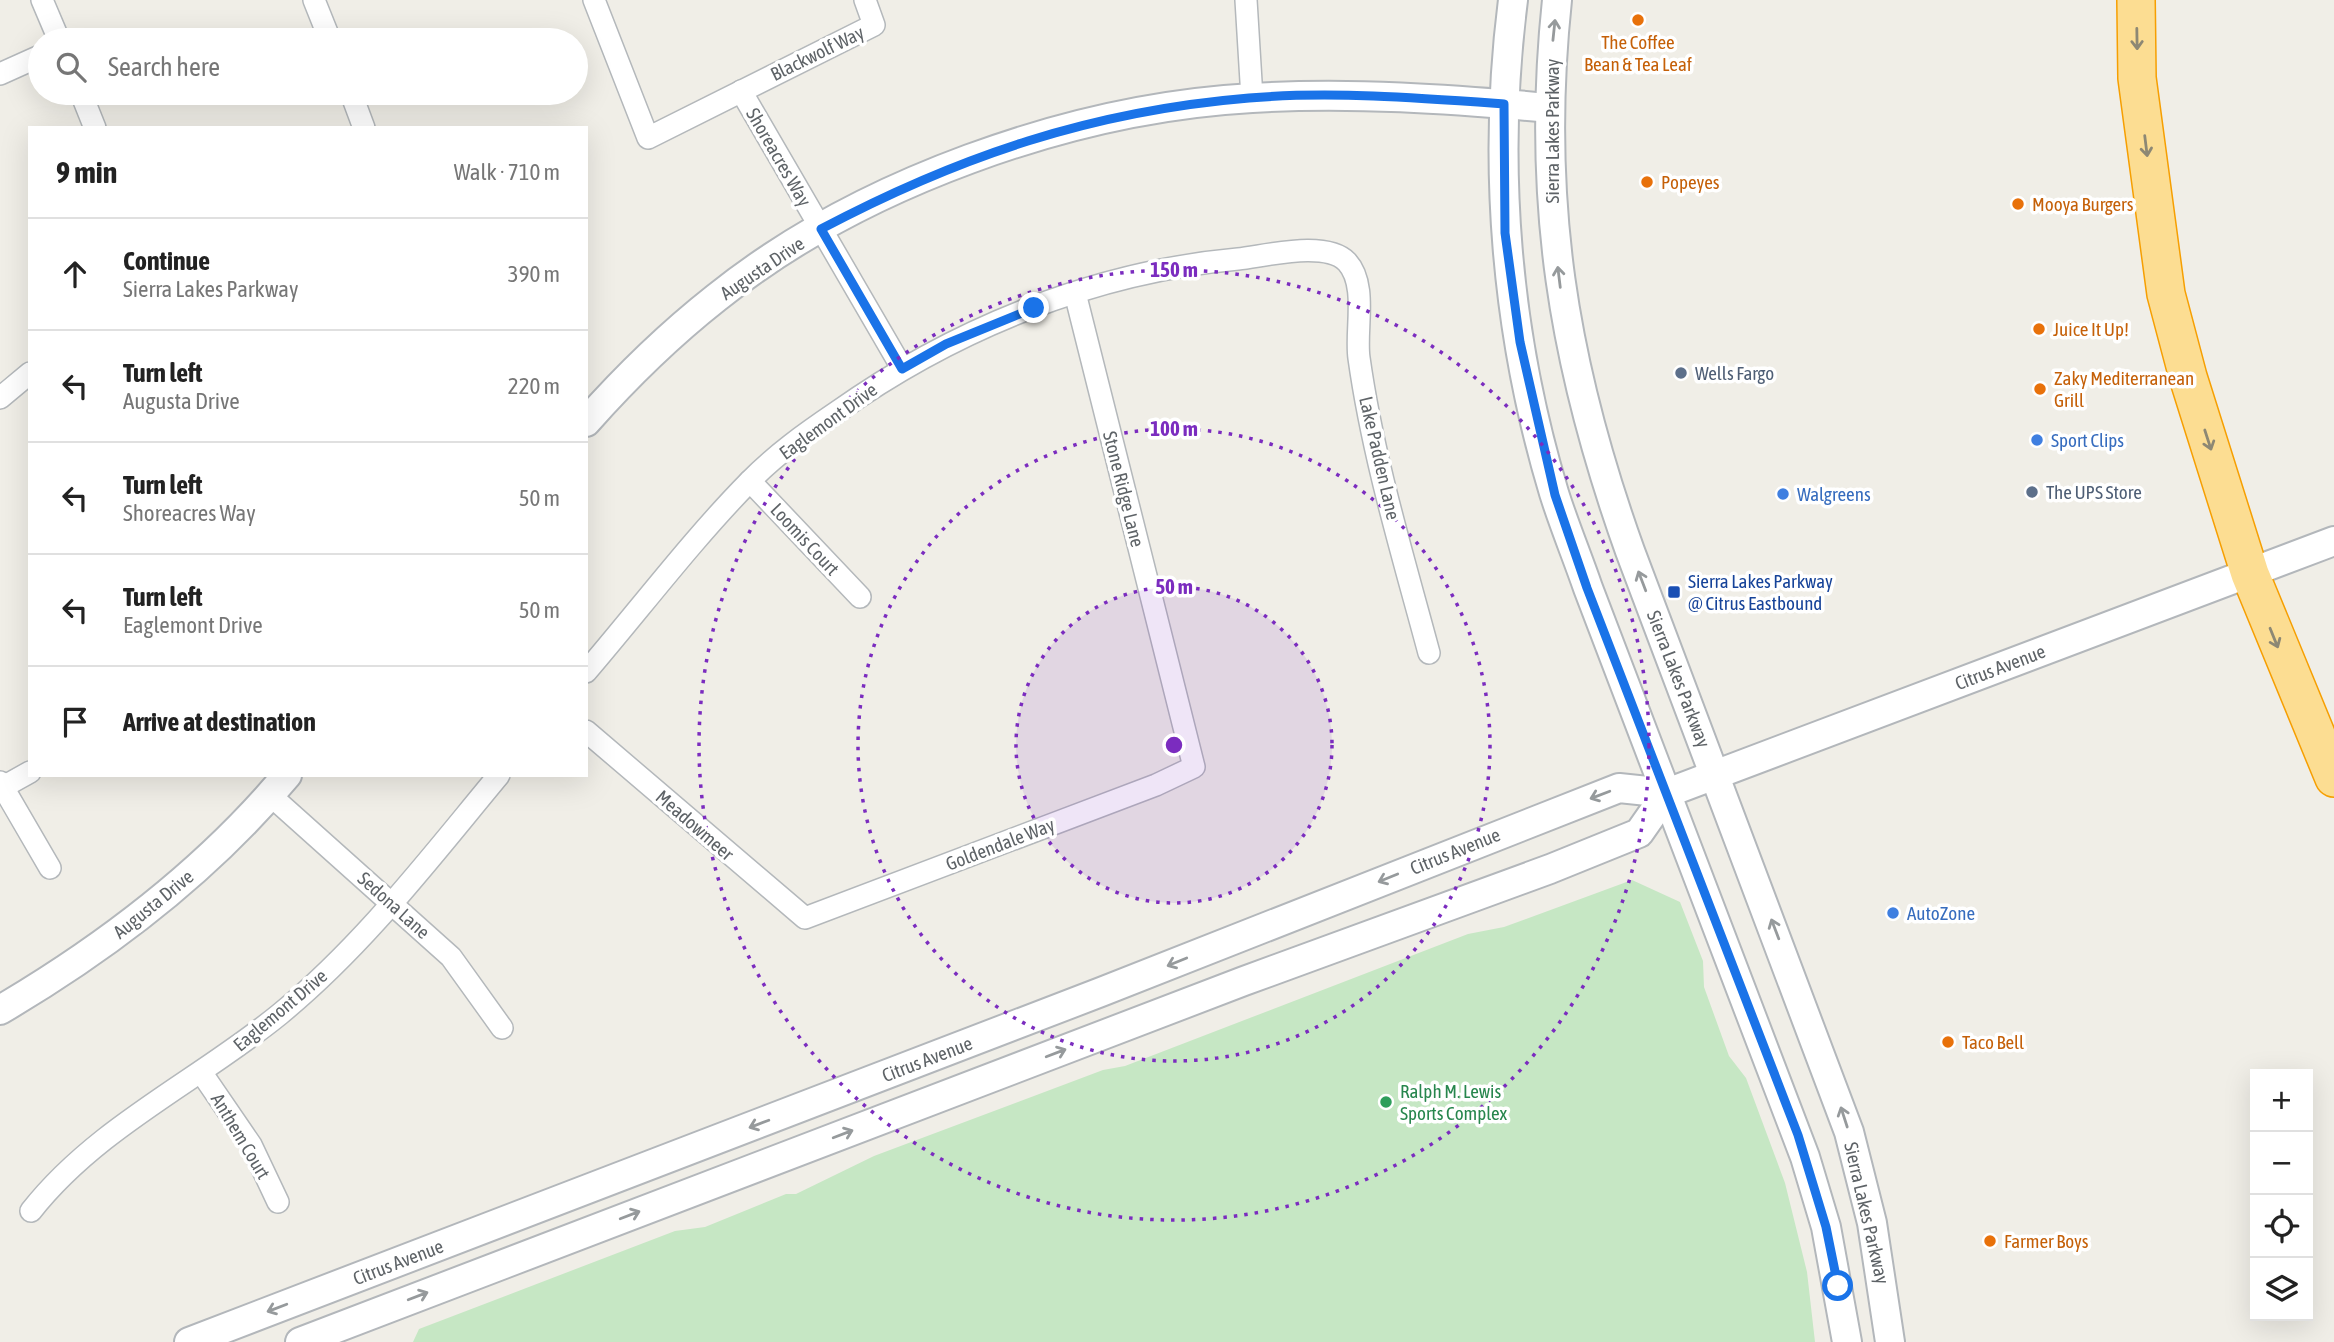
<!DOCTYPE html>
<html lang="en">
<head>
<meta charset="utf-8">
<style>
  body { margin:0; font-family:"Asap Condensed",sans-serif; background:#f6f6f6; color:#222 }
  .controls { position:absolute; right:21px; bottom:21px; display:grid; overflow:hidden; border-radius:0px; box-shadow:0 7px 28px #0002 }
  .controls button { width:63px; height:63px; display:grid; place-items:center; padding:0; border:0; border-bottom:2px solid #e0e0e0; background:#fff; color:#222; font:35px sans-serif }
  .stop { position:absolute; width:21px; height:21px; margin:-16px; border:5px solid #1a73e8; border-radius:50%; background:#fff }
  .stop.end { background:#1a73e8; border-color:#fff; box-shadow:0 2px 7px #0008 }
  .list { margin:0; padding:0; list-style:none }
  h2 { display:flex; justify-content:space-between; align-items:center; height:91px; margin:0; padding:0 28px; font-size:30px }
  h2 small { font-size:23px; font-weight:400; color:#767676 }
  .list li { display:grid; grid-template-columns:46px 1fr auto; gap:21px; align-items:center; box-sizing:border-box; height:112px; padding:0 28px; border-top:2px solid #e0e0e0 }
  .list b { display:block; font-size:26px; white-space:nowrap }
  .list p { margin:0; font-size:23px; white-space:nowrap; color:#767676 }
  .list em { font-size:23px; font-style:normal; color:#767676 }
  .icon { flex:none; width:38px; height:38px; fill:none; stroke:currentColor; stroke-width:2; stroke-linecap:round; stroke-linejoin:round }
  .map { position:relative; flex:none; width:2334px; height:1342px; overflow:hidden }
  .search { position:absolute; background:#fff; box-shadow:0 7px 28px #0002; left:28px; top:28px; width:560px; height:77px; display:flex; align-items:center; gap:18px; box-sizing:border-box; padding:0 24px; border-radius:38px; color:#767676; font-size:26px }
  .panel { position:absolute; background:#fff; box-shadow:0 7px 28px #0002; left:28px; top:126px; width:560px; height:651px; border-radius:0px }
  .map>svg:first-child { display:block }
  .green { fill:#c6e7c4 }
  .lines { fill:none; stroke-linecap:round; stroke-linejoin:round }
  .street-casing { stroke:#b4b8bb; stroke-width:24 }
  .secondary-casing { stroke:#b3b7bb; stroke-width:32 }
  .highway-casing { stroke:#f69f02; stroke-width:40 }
  .street { stroke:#fff; stroke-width:21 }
  .secondary { stroke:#fff; stroke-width:28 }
  .highway { stroke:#fcdd92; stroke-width:37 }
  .oneway { stroke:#969a9c }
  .oneway2 { stroke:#8d8874 }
  .route { stroke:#1a73e8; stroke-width:9 }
  .ring { fill:none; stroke:#7b2cbf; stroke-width:3.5; stroke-dasharray:3.5 7 }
  .food-dot { fill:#e8710a; stroke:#fff; stroke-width:2.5 }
  .service-dot { fill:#5c6f8a; stroke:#fff; stroke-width:2.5 }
  .shop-dot { fill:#3f7fe0; stroke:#fff; stroke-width:2.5 }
  .transit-dot { fill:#1a4fb4; stroke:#fff; stroke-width:2.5 }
  .leisure-dot { fill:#2e9e5b; stroke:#fff; stroke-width:2.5 }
  .labels { text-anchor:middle; stroke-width:7; stroke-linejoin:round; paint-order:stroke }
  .food-label { font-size:19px; fill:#c56008; stroke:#fff; text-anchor:start }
  .street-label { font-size:19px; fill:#5e6367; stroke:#fff }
  .service-label { font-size:19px; fill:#4e5e75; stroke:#fff; text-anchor:start }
  .shop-label { font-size:19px; fill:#366cbe; stroke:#fff; text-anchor:start }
  .transit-label { font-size:19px; fill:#164399; stroke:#fff; text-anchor:start }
  .leisure-label { font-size:19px; fill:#27864d; stroke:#fff; text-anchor:start }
  .centre { fill:#7b2cbf; stroke:#fff; stroke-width:3.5 }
  .ring-label { font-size:21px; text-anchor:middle; font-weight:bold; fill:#7b2cbf; stroke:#fff; stroke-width:7; stroke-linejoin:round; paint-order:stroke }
</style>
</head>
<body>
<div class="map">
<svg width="2334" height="1342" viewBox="0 0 2334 1342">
  <rect width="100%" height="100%" fill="#f0eee7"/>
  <path class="green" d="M1632,880L1680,902L1703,961L1704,987L1729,1056L1746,1078L1785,1183L1807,1272L1815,1342H413L419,1329L675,1231L705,1227L786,1194H796L874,1156L1103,1070L1125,1066L1468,934L1504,927Z"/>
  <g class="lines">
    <g class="street-casing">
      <g id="street">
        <path d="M42,0L59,40"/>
        <path d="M314,0L330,40"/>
        <path d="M594,0L648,138L874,25L865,0"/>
        <path d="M1246,0L1252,98"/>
        <path d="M0,74L40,56"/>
        <path d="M741,91L902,368"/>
        <path d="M81,93L95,128"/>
        <path d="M351,93L364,128"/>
        <path d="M0,398L30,373"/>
        <path d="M750,481L860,597"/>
        <path d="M586,672C640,609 692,540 749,482C775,455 806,433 837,412C954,329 1094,272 1238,259C1266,256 1326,240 1347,262C1368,285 1355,330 1359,358C1373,458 1403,556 1429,653"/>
        <path d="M586,731L805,918L1156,785L1194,767L1075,293"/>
        <path d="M0,782L50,868"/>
        <path d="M3,787L30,772"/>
        <path d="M270,795L451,957L502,1028"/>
        <path d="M201,1072L251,1145L278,1202"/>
        <path d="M31,1211C97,1127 198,1081 280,1014C364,945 430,858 499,775"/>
      </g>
    </g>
    <g class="secondary-casing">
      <g id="secondary">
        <path d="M1513,0C1492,164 1506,334 1554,493C1564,525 1577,556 1588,588L1805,1157L1826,1227L1847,1342"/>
        <path d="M1557,0C1536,198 1563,364 1630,551L1849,1132L1872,1223L1890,1342"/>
        <path d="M586,422C626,377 669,335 716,298C858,184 1071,108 1252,98C1350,92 1452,99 1549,108"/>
        <path d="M0,1010C107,947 207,871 287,775"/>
        <path d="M189,1342L1101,992L1619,788L1667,793L2334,541"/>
        <path d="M300,1342L1244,981L1550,869L1639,833L1667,793"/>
      </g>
    </g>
    <g class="highway-casing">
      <path id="highway" d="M2136,0L2137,78L2166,294L2188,377L2250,574L2334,778"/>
    </g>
    <use href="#street" class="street"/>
    <use href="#secondary" class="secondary"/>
    <use href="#highway" class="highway"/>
  </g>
  <defs><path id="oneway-shaft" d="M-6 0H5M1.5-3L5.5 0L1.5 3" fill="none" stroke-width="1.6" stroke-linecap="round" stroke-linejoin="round" transform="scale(1.75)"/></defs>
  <g class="oneway">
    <use href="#oneway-shaft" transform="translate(1554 30) rotate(-84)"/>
    <use href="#oneway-shaft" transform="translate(1559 277) rotate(-97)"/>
    <use href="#oneway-shaft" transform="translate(1642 581) rotate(-111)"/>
    <use href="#oneway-shaft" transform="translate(1600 795) rotate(159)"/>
    <use href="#oneway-shaft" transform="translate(1388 878) rotate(158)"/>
    <use href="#oneway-shaft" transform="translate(1775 929) rotate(-111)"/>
    <use href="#oneway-shaft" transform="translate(1177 962) rotate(158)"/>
    <use href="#oneway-shaft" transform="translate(1056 1053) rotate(-21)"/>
    <use href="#oneway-shaft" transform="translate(1844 1117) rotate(-108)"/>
    <use href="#oneway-shaft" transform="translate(759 1124) rotate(159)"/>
    <use href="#oneway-shaft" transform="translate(843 1134) rotate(-21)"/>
    <use href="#oneway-shaft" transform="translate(630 1215) rotate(-21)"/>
    <use href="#oneway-shaft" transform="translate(418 1296) rotate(-21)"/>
    <use href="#oneway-shaft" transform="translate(277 1308) rotate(159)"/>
  </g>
  <g class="oneway2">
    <use href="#oneway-shaft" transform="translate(2137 39) rotate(89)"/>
    <use href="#oneway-shaft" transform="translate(2146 146) rotate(83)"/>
    <use href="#oneway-shaft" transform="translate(2208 440) rotate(72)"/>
    <use href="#oneway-shaft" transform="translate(2274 638) rotate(68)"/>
  </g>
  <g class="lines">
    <path class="route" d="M1034,308L946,344L902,369L821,229C959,156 1092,111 1249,98C1331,91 1422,98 1504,104L1505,233L1520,342L1555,495L1587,588L1798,1135L1826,1227L1838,1286"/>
  </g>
  <circle cx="1174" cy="745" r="158" fill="#7b2cbf" fill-opacity=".12"/>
  <g class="ring">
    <circle cx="1174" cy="745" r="158"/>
    <circle cx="1174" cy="745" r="316"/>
    <circle cx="1174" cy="745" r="475"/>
  </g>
  <g class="food-dot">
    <circle cx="1638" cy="20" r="7"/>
    <circle cx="1647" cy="182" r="7"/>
    <circle cx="2018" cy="204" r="7"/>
    <circle cx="2039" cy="329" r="7"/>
    <circle cx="2040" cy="389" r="7"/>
    <circle cx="1948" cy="1042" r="7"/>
    <circle cx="1990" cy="1241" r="7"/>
  </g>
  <g class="service-dot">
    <circle cx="1681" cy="373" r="7"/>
    <circle cx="2032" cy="492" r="7"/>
  </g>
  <g class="shop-dot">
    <circle cx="2037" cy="440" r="7"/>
    <circle cx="1783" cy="494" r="7"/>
    <circle cx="1893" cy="913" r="7"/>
  </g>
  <rect class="transit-dot" x="1667" y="585" width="14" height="14" rx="3.5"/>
  <circle class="leisure-dot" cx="1386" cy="1102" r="7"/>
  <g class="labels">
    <g class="food-label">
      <text x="1638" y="49" text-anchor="middle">The Coffee<tspan x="1638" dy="22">Bean &amp; Tea Leaf</tspan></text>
      <text x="1661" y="189">Popeyes</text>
      <text x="2032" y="211">Mooya Burgers</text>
      <text x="2053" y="336">Juice It Up!</text>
      <text x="2054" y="385">Zaky Mediterranean<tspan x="2054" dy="22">Grill</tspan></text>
      <text x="1962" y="1049">Taco Bell</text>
      <text x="2004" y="1248">Farmer Boys</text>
    </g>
    <g class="street-label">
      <text transform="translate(817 53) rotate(-26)" y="7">Blackwolf Way</text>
      <text transform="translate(1552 131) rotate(-90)" y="7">Sierra Lakes Parkway</text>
      <text transform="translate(779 157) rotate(60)" y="7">Shoreacres Way</text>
      <text transform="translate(762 268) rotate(-34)" y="7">Augusta Drive</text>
      <text transform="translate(828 421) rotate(-36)" y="7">Eaglemont Drive</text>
      <text transform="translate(1380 458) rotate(77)" y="7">Lake Padden Lane</text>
      <text transform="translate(1124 489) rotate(76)" y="7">Stone Ridge Lane</text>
      <text transform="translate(805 539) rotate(47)" y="7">Loomis Court</text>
      <text transform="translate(2000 667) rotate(-21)" y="7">Citrus Avenue</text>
      <text transform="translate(1679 679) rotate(69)" y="7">Sierra Lakes Parkway</text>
      <text transform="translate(695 825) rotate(41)" y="7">Meadowmeer</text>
      <text transform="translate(1000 844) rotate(-21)" y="7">Goldendale Way</text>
      <text transform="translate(1455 851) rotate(-22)" y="7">Citrus Avenue</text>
      <text transform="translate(153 904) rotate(-39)" y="7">Augusta Drive</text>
      <text transform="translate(394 905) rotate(42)" y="7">Sedona Lane</text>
      <text transform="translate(280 1010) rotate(-40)" y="7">Eaglemont Drive</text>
      <text transform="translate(927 1059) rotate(-21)" y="7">Citrus Avenue</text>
      <text transform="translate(241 1136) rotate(59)" y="7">Anthem Court</text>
      <text transform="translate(1867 1213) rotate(77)" y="7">Sierra Lakes Parkway</text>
      <text transform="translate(398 1262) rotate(-21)" y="7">Citrus Avenue</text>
    </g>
    <g class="service-label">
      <text x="1695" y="380">Wells Fargo</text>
      <text x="2046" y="499">The UPS Store</text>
    </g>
    <g class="shop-label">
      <text x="2051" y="447">Sport Clips</text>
      <text x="1797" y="501">Walgreens</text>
      <text x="1907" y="920">AutoZone</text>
    </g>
    <g class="transit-label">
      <text x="1688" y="588">Sierra Lakes Parkway<tspan x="1688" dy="22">@ Citrus Eastbound</tspan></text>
    </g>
    <g class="leisure-label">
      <text x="1400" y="1098">Ralph M. Lewis<tspan x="1400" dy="22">Sports Complex</tspan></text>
    </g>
  </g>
  <circle cx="1174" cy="745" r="10" class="centre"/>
  <g class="ring-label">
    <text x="1174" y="277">150 m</text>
    <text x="1174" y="436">100 m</text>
    <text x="1174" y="594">50 m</text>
  </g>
</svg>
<div class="controls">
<button>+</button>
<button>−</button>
<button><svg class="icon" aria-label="locate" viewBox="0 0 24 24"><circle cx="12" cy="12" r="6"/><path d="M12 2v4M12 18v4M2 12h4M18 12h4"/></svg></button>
<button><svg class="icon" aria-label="layers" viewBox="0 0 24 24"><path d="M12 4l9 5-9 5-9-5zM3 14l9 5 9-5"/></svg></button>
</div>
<div class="stop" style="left:1838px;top:1286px"></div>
<div class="stop end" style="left:1034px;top:308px"></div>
<div class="search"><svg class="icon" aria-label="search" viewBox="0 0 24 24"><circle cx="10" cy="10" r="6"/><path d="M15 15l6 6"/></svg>Search here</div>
<section class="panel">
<h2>9 min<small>Walk · 710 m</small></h2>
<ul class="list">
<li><svg class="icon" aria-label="ahead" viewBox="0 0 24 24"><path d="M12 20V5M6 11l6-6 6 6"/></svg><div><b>Continue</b><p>Sierra Lakes Parkway</p></div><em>390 m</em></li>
<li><svg class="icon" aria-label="left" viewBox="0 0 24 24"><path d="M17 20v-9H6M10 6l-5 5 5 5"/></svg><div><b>Turn left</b><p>Augusta Drive</p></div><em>220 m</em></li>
<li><svg class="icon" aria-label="left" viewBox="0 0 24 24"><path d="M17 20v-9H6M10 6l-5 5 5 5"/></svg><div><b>Turn left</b><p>Shoreacres Way</p></div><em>50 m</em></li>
<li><svg class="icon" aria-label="left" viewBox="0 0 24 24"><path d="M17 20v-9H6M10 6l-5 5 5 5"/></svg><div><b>Turn left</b><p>Eaglemont Drive</p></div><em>50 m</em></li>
<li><svg class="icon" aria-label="arrive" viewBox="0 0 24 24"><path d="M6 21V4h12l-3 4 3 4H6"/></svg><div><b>Arrive at destination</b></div></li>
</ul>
</section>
</div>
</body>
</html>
